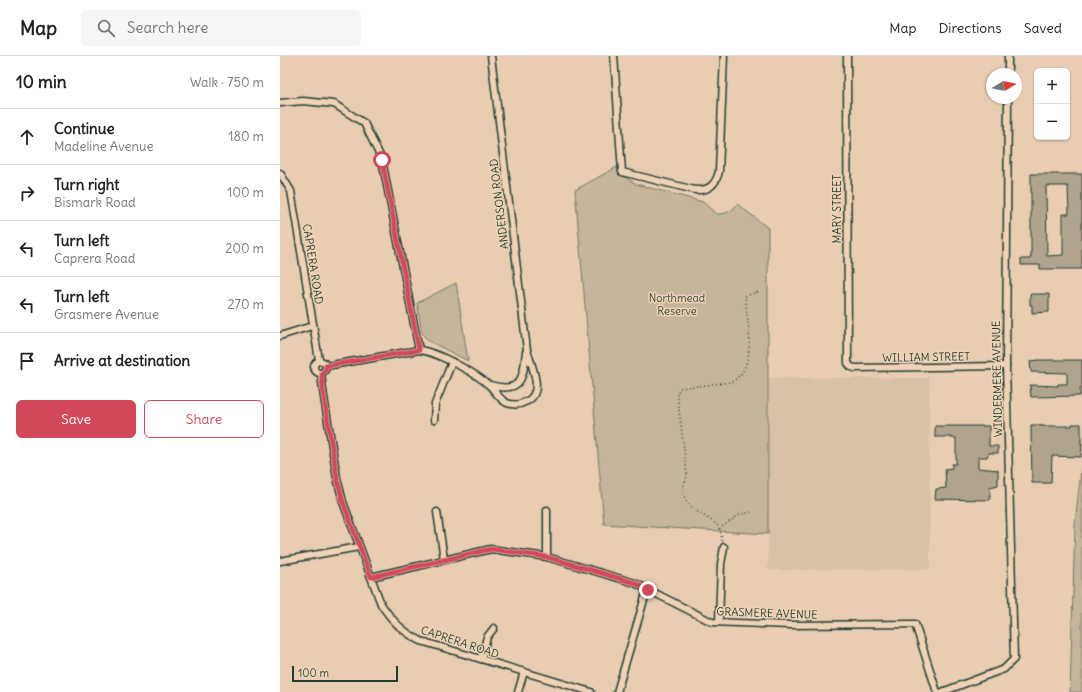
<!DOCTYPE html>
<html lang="en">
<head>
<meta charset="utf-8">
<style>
  body { margin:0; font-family:Delius,sans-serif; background:#f6f6f6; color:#222 }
  .controls { position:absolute; right:12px; top:12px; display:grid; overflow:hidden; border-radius:6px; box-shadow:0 1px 3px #0004 }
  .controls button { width:36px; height:36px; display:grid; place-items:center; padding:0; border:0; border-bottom:1px solid #e0e0e0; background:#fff; color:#222; font:20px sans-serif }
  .compass { position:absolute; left:706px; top:12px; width:36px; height:36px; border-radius:50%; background:#fff; box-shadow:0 1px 3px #0004; rotate:80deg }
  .scale { position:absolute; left:12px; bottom:10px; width:106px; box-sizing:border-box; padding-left:4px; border:2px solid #1f3d34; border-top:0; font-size:11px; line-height:14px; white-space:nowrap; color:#1f3d34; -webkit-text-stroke:3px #f0d3b7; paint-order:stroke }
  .stop { position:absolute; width:12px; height:12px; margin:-9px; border:3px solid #d1495b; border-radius:50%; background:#fff }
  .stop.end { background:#d1495b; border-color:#fff; box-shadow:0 1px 4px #0008 }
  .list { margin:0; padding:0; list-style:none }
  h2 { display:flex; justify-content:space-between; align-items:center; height:52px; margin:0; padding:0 16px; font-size:17px }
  h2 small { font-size:13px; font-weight:400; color:#767676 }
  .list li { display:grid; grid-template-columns:26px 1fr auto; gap:12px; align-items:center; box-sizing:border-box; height:56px; padding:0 16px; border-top:1px solid #e0e0e0 }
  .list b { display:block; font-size:15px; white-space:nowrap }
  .list p { margin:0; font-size:13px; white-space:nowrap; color:#767676 }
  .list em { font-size:13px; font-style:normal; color:#767676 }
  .actions { display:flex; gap:8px; padding:12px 16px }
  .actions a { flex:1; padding:9px 0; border:1px solid #d1495b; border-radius:6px; text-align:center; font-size:14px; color:#d1495b }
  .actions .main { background:#d1495b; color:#fff }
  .icon { flex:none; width:22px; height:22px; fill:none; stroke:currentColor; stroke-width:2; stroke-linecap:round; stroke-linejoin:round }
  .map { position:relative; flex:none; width:802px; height:636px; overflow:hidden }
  header { display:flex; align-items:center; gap:24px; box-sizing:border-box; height:56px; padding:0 20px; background:#fff; border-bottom:1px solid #e0e0e0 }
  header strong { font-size:19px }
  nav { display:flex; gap:22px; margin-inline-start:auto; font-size:14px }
  .search { width:280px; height:36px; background:#f6f6f6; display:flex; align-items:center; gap:10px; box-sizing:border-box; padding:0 14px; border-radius:6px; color:#767676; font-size:15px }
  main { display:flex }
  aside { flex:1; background:#fff }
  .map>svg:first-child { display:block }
  .built { fill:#d7c1a8 }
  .green { fill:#c6b59d; stroke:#727968 }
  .building { fill:#b0a48f; stroke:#1f3d34; fill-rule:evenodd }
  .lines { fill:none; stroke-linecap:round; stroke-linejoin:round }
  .minor-casing { stroke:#1f3d34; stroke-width:9 }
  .path { stroke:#1f3d34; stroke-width:1.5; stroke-dasharray:1 3; stroke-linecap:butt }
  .minor { stroke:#f0d3b7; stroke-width:6 }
  .route { stroke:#d1495b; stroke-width:5 }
  .labels { text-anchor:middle; stroke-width:3; stroke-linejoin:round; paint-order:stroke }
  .street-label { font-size:11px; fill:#1f3d34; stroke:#f0d3b7 }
  .park-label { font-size:11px; fill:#30493e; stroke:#f0d3b7 }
</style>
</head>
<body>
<header>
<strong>Map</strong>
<div class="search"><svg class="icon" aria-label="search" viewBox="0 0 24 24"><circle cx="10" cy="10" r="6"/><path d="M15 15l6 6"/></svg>Search here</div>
<nav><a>Map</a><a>Directions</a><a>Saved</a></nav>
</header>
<main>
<aside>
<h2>10 min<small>Walk · 750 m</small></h2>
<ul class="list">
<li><svg class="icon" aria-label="ahead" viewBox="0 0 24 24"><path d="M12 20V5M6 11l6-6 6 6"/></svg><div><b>Continue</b><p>Madeline Avenue</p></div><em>180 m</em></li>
<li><svg class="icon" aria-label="right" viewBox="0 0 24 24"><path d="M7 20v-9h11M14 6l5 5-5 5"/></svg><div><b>Turn right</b><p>Bismark Road</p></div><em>100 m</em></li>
<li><svg class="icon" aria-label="left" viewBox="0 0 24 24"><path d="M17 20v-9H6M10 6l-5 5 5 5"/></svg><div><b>Turn left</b><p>Caprera Road</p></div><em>200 m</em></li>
<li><svg class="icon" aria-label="left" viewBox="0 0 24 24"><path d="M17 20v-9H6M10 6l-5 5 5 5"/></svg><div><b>Turn left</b><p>Grasmere Avenue</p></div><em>270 m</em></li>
<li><svg class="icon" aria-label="arrive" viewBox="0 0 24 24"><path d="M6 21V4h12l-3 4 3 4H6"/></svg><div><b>Arrive at destination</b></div></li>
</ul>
<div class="actions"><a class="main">Save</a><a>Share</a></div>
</aside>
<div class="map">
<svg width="802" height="636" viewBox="0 0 802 636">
  <rect width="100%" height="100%" fill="#e8cdb2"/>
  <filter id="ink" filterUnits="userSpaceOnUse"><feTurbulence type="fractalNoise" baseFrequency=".025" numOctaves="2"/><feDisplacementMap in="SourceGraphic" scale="8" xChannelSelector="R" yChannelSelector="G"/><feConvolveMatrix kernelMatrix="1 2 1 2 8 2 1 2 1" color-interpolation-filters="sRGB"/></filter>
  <g filter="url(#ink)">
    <path class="built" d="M489,322H649L650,513L488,514Z"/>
    <g class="green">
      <path d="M337,111L343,120L356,128L423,146L436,158C446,158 452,156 457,148L488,172V478L324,468L295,134Z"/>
      <path d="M176,227L188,305L147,284L142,277L137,247Z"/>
      <path d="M802,405V636H790L795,468Z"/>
    </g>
    <g class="building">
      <path d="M751,118H802V213H760V209H741V203H750L751,200ZM766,130H788L789,158H783V199L767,200Z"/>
      <path d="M750,238H769V256L752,257V249H750Z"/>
      <path d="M759,304H802V333H800V340L751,341L750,329L778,330V328H787V317L751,316L750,305Z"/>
      <path d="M792,368H801V388H802L801,401L772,400L771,427H752L751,369H760V370H792Z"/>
      <path d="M655,370H709V390H718V397H709L708,398L707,401H698V412L718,414V429L710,431V444L655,443L656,433L666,432L665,413L672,412V408H676V382H671V381H655Z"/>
    </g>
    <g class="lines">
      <g class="minor-casing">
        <g id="minor">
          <path d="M334,0L342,116L415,134C429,135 436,129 439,115L444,0"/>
          <path d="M567,0L568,307L571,311L575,312L726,310"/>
          <path d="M728,18V0"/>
          <path d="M0,47L23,45L54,48L84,67L102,104L139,294"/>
          <path d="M0,117L11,135L39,304"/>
          <path d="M0,280L32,270"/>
          <circle cx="40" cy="311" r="6"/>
          <path d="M46,310L139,294C157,296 196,317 210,330C215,335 220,344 227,347C233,349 240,349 245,346C266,338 251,309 247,294L211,0"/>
          <path d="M41,317L43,335L57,422L63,446L101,548C112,565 123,576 141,585L311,636"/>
          <path d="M210,329C242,338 243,322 246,296"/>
          <path d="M154,364L155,348L172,306"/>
          <path d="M157,456L164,503"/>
          <path d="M267,501V454"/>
          <path d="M0,505L79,491"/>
          <path d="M91,521L211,493L267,501L355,527L432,566L510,569L635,568L657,636"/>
          <path d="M439,566L441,508L444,491"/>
          <path d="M201,603L207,581L214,572"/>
          <path d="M238,636L244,616"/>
          <path d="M337,636L367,534"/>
          <path d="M662,636L724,613L734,603L726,310L728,42"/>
        </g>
      </g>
      <g class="path">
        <path d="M439,473L459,459L471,456"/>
        <path d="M442,485C441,480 441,474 438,470C427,459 406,454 403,436C402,430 407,424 407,418L397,337L400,332L452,326C479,308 467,268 465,240L478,236"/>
      </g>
      <use href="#minor" class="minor"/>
    </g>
  </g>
  <g class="lines" filter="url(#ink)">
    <path class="route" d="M102,104L139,294L46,310V314L42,317L43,335L57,422L63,446L91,521L211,493L267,501L355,527L368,534"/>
  </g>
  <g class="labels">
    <g class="street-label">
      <text transform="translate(219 148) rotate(-97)" y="4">ANDERSON ROAD</text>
      <text transform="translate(557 153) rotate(-90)" y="4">MARY STREET</text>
      <text transform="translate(33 208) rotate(81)" y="4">CAPRERA ROAD</text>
      <text transform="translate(646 301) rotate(-1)" y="4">WILLIAM STREET</text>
      <text transform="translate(717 323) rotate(-91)" y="4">WINDERMERE AVENUE</text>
      <text transform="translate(487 557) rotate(2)" y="4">GRASMERE AVENUE</text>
      <text transform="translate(180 586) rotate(18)" y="4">CAPRERA ROAD</text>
    </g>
    <g class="park-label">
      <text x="397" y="246">Northmead<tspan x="397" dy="13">Reserve</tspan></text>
    </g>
  </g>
</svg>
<div class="controls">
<button>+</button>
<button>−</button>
</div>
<svg class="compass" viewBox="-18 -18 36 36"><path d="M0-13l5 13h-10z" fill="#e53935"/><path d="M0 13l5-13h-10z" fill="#767676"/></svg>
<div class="scale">100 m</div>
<div class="stop" style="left:102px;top:104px"></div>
<div class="stop end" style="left:368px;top:534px"></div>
</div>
</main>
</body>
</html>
